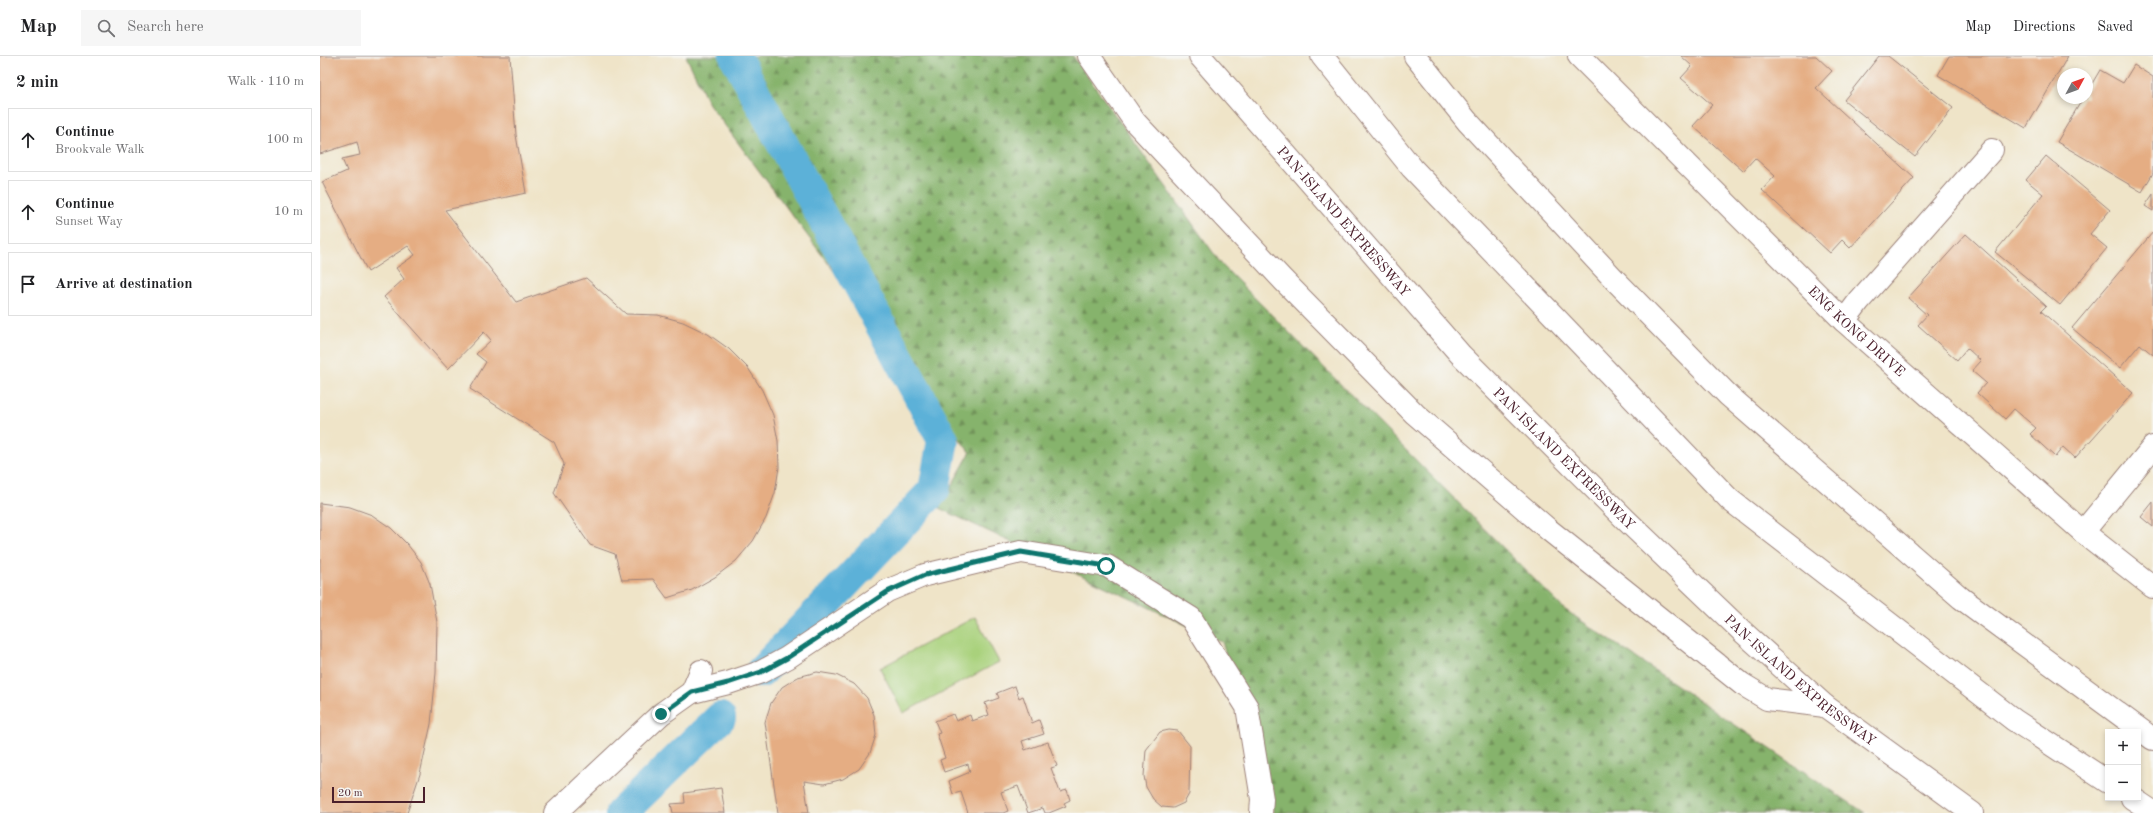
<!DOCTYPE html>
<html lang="en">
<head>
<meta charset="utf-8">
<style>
  body { margin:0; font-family:"Old Standard TT",serif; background:#f6f6f6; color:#202124 }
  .controls { position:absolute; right:12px; bottom:12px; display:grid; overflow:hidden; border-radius:0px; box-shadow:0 2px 6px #0003 }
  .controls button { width:36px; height:36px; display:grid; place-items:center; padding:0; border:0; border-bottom:1px solid #e0e0e0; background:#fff; color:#202124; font:20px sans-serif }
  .compass { position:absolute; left:1737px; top:12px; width:36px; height:36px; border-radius:50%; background:#fff; box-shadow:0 2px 6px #0003; rotate:49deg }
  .scale { position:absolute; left:12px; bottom:10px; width:93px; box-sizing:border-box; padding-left:4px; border:2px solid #4a1f2b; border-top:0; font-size:11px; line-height:14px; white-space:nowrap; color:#4a1f2b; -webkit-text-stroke:3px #f6f6f2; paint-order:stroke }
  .stop { position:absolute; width:12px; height:12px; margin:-9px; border:3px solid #0f766e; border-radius:50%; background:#fff }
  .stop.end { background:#0f766e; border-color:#fff; box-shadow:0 1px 4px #0008 }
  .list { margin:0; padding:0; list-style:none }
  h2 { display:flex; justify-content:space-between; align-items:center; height:52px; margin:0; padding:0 16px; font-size:17px }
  h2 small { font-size:13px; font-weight:400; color:#757577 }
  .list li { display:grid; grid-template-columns:26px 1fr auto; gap:12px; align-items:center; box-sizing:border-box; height:64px; margin:0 8px 8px; padding:0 8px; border:1px solid #e0e0e0; border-radius:0px }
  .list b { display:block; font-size:15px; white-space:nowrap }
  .list p { margin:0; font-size:13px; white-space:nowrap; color:#757577 }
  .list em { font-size:13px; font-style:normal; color:#757577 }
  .icon { flex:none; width:22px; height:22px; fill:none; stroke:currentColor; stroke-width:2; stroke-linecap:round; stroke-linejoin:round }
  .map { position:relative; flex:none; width:1833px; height:757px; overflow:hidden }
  header { display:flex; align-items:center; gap:24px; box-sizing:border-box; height:56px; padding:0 20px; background:#fff; border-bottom:1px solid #e0e0e0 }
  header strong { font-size:19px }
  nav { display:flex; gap:22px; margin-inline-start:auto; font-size:14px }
  .search { width:280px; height:36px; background:#f6f6f6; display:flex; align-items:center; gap:10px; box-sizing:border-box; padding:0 14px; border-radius:0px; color:#757577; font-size:15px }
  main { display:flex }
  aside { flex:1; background:#fff }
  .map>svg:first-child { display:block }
  .grass { fill:#a9d17c; stroke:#7a7854 }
  .forest { fill:url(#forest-firs); stroke:#68694c }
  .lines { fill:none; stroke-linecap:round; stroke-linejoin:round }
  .canal { stroke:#5cb1d8; stroke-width:32 }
  .building { fill:#e5ad83 }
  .minor-casing { stroke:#9c827a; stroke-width:24 }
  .highway-casing { stroke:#9c827a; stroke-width:24 }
  .minor { stroke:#fff; stroke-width:22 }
  .highway { stroke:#fff; stroke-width:22 }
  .route { stroke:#0f766e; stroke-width:5 }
  .labels { text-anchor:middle; stroke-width:4; stroke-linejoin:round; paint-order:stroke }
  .street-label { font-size:14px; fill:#4a1f2b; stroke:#f6f6f2 }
</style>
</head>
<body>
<header>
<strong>Map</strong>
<div class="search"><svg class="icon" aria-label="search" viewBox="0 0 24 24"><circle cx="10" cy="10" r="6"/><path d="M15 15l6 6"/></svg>Search here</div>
<nav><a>Map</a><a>Directions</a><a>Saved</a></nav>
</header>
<main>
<aside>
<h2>2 min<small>Walk · 110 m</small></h2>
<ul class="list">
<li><svg class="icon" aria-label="ahead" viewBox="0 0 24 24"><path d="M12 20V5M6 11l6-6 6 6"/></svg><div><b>Continue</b><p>Brookvale Walk</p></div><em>100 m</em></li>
<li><svg class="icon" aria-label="ahead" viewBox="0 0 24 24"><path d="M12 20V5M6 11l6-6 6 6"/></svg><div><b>Continue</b><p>Sunset Way</p></div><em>10 m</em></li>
<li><svg class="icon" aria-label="arrive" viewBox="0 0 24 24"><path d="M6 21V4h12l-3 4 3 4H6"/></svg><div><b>Arrive at destination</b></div></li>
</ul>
</aside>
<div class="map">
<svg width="1833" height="757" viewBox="0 0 1833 757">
  <defs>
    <pattern id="forest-firs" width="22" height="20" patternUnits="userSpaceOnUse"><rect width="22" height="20" fill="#86b36c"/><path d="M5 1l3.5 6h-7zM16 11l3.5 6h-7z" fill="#709159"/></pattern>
  </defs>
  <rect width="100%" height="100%" fill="#f6f6f2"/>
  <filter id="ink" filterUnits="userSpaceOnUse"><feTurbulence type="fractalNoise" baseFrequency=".025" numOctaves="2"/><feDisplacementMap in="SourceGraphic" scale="8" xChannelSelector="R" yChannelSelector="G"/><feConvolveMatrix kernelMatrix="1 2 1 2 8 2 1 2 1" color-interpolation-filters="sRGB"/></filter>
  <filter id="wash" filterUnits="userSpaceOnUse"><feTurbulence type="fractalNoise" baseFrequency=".012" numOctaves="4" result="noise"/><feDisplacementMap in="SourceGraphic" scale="16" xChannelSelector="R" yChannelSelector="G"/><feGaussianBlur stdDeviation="0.9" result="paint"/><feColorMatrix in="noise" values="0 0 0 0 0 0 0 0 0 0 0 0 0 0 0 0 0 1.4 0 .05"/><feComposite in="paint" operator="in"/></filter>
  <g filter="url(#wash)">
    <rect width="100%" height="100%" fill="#efe4c8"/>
    <path class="grass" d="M655,561L679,606L583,657L560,612Z"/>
    <path class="forest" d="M366,0H753L902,209L1244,553L1545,757H954L902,586L619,452L650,397L389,48Z"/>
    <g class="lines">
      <g class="canal">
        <path d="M415,0L623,384L614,434L441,616"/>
        <path d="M301,757L400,662"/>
      </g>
    </g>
    <g id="blocks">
      <g class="building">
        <path d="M0,0H190L196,79L206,137L125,154L196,246L266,222L306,258L338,259L363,266L388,278L409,293L428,312L442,334L453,359L458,385L459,411L455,437L446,462L433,485L416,505L395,521L372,534L347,542L333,523L302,524L295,498L270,489L234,437L244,408L234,386L150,333L166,306L156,298L171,284L164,276L128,313L64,241L84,223L76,212L95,199L88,190L48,216L2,126L27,115L22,103L40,99L37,86L0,98Z"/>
        <path d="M1361,0H1496L1512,15L1496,32L1594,122L1530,192L1522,184L1510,197L1442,134L1455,120L1435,102L1423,115L1373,70L1392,49L1361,22L1372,10Z"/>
        <path d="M1559,0H1568L1633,52L1595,101L1524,44Z"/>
        <path d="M1629,0H1748L1706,72L1618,19Z"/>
        <path d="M1814,9L1833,21V117L1822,136L1737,86L1763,42H1767V36L1780,14L1803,27Z"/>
        <path d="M1726,100L1790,154L1770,178L1787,192L1740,249L1675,196L1723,138L1706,124Z"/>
        <path d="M1833,138V155L1825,150Z"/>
        <path d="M1833,176V299L1820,288L1800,312L1752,272Z"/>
        <path d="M1646,178L1726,250L1721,255L1813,337L1755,402L1743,391L1735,401L1710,378L1716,372L1694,353L1685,363L1657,337L1666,327L1652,315L1661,305L1647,292L1637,304L1598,269L1607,259L1588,242Z"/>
        <path d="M1833,446V471L1821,461Z"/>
        <path d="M0,447L30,451L52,459L71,472L87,488L101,506L110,528L117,566L116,617L111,668L100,718L87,757H0Z"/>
        <path d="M497,616L516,619L534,628L547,642L554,659L556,679L550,697L539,713L523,723L504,728L484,725L489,757H458L445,666L451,647L462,631L478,621Z"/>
        <path d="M695,630L699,642L703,640L712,667L719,664L724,678L702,685L705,694L728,686L737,710L731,712L740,736L747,734L750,744L744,747L746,750L729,757H725L723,752L708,757L698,730L681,736L688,755L683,757H648L641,736L633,738L629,725L650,716L648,708L624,716L620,704L625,702L617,678L620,677L615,665L633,658L636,665L650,659L652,665L669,659L665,647L679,642L677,637Z"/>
        <path d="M849,674L858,675L870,690L869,738L864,747L853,752L842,751L833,743L826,731L824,720L826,694L840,676Z"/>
        <path d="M401,732L405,757H353L351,748L365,747L364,737Z"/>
      </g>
    </g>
  </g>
  <g filter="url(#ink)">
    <use href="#blocks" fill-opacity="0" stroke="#9c827a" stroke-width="1"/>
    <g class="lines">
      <g class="minor-casing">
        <g id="minor">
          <path id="s1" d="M1259,0L1524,265L1763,476L1833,531"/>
          <path d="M1524,265L1539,245L1672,94"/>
          <path d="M1763,476L1833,391"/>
          <path d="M372,636L408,627L441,616L467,602L567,535L605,519L701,496L787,510L871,562L927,651L942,743L941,757"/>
          <path d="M235,757L341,658L372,636L381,615"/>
        </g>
      </g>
      <g class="highway-casing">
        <g id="highway">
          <path d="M769,0L815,66L963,224L1095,358L1229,474L1422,628L1447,643L1505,650"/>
          <path id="s2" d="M880,0L1140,298L1306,464L1424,577L1505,650L1652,757"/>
          <path d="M1002,0L1092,112L1410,444L1694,664L1788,726"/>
          <path d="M1095,0L1147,65L1294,223L1409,340L1641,542L1833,683"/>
          <path d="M1812,742L1833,756"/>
        </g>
      </g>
      <use href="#minor" class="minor"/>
      <use href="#highway" class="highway"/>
    </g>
  </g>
  <g class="lines" filter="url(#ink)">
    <path class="route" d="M341,658L372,636L408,627L441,616L467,602L567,536L605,519L701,496L786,510"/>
  </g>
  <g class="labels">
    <g class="street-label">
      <text dy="5" stroke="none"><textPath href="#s2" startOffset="219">PAN-ISLAND EXPRESSWAY</textPath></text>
      <text dy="5" stroke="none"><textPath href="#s1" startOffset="391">ENG KONG DRIVE</textPath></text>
      <text dy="5" stroke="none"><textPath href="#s2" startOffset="543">PAN-ISLAND EXPRESSWAY</textPath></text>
      <text dy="5" stroke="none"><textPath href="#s2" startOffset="867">PAN-ISLAND EXPRESSWAY</textPath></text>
    </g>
  </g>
</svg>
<div class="controls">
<button>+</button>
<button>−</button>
</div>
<svg class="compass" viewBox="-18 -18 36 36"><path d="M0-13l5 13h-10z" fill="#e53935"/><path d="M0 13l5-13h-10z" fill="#757577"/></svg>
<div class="scale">20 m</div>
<div class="stop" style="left:786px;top:510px"></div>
<div class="stop end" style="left:341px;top:658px"></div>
</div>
</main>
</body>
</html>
